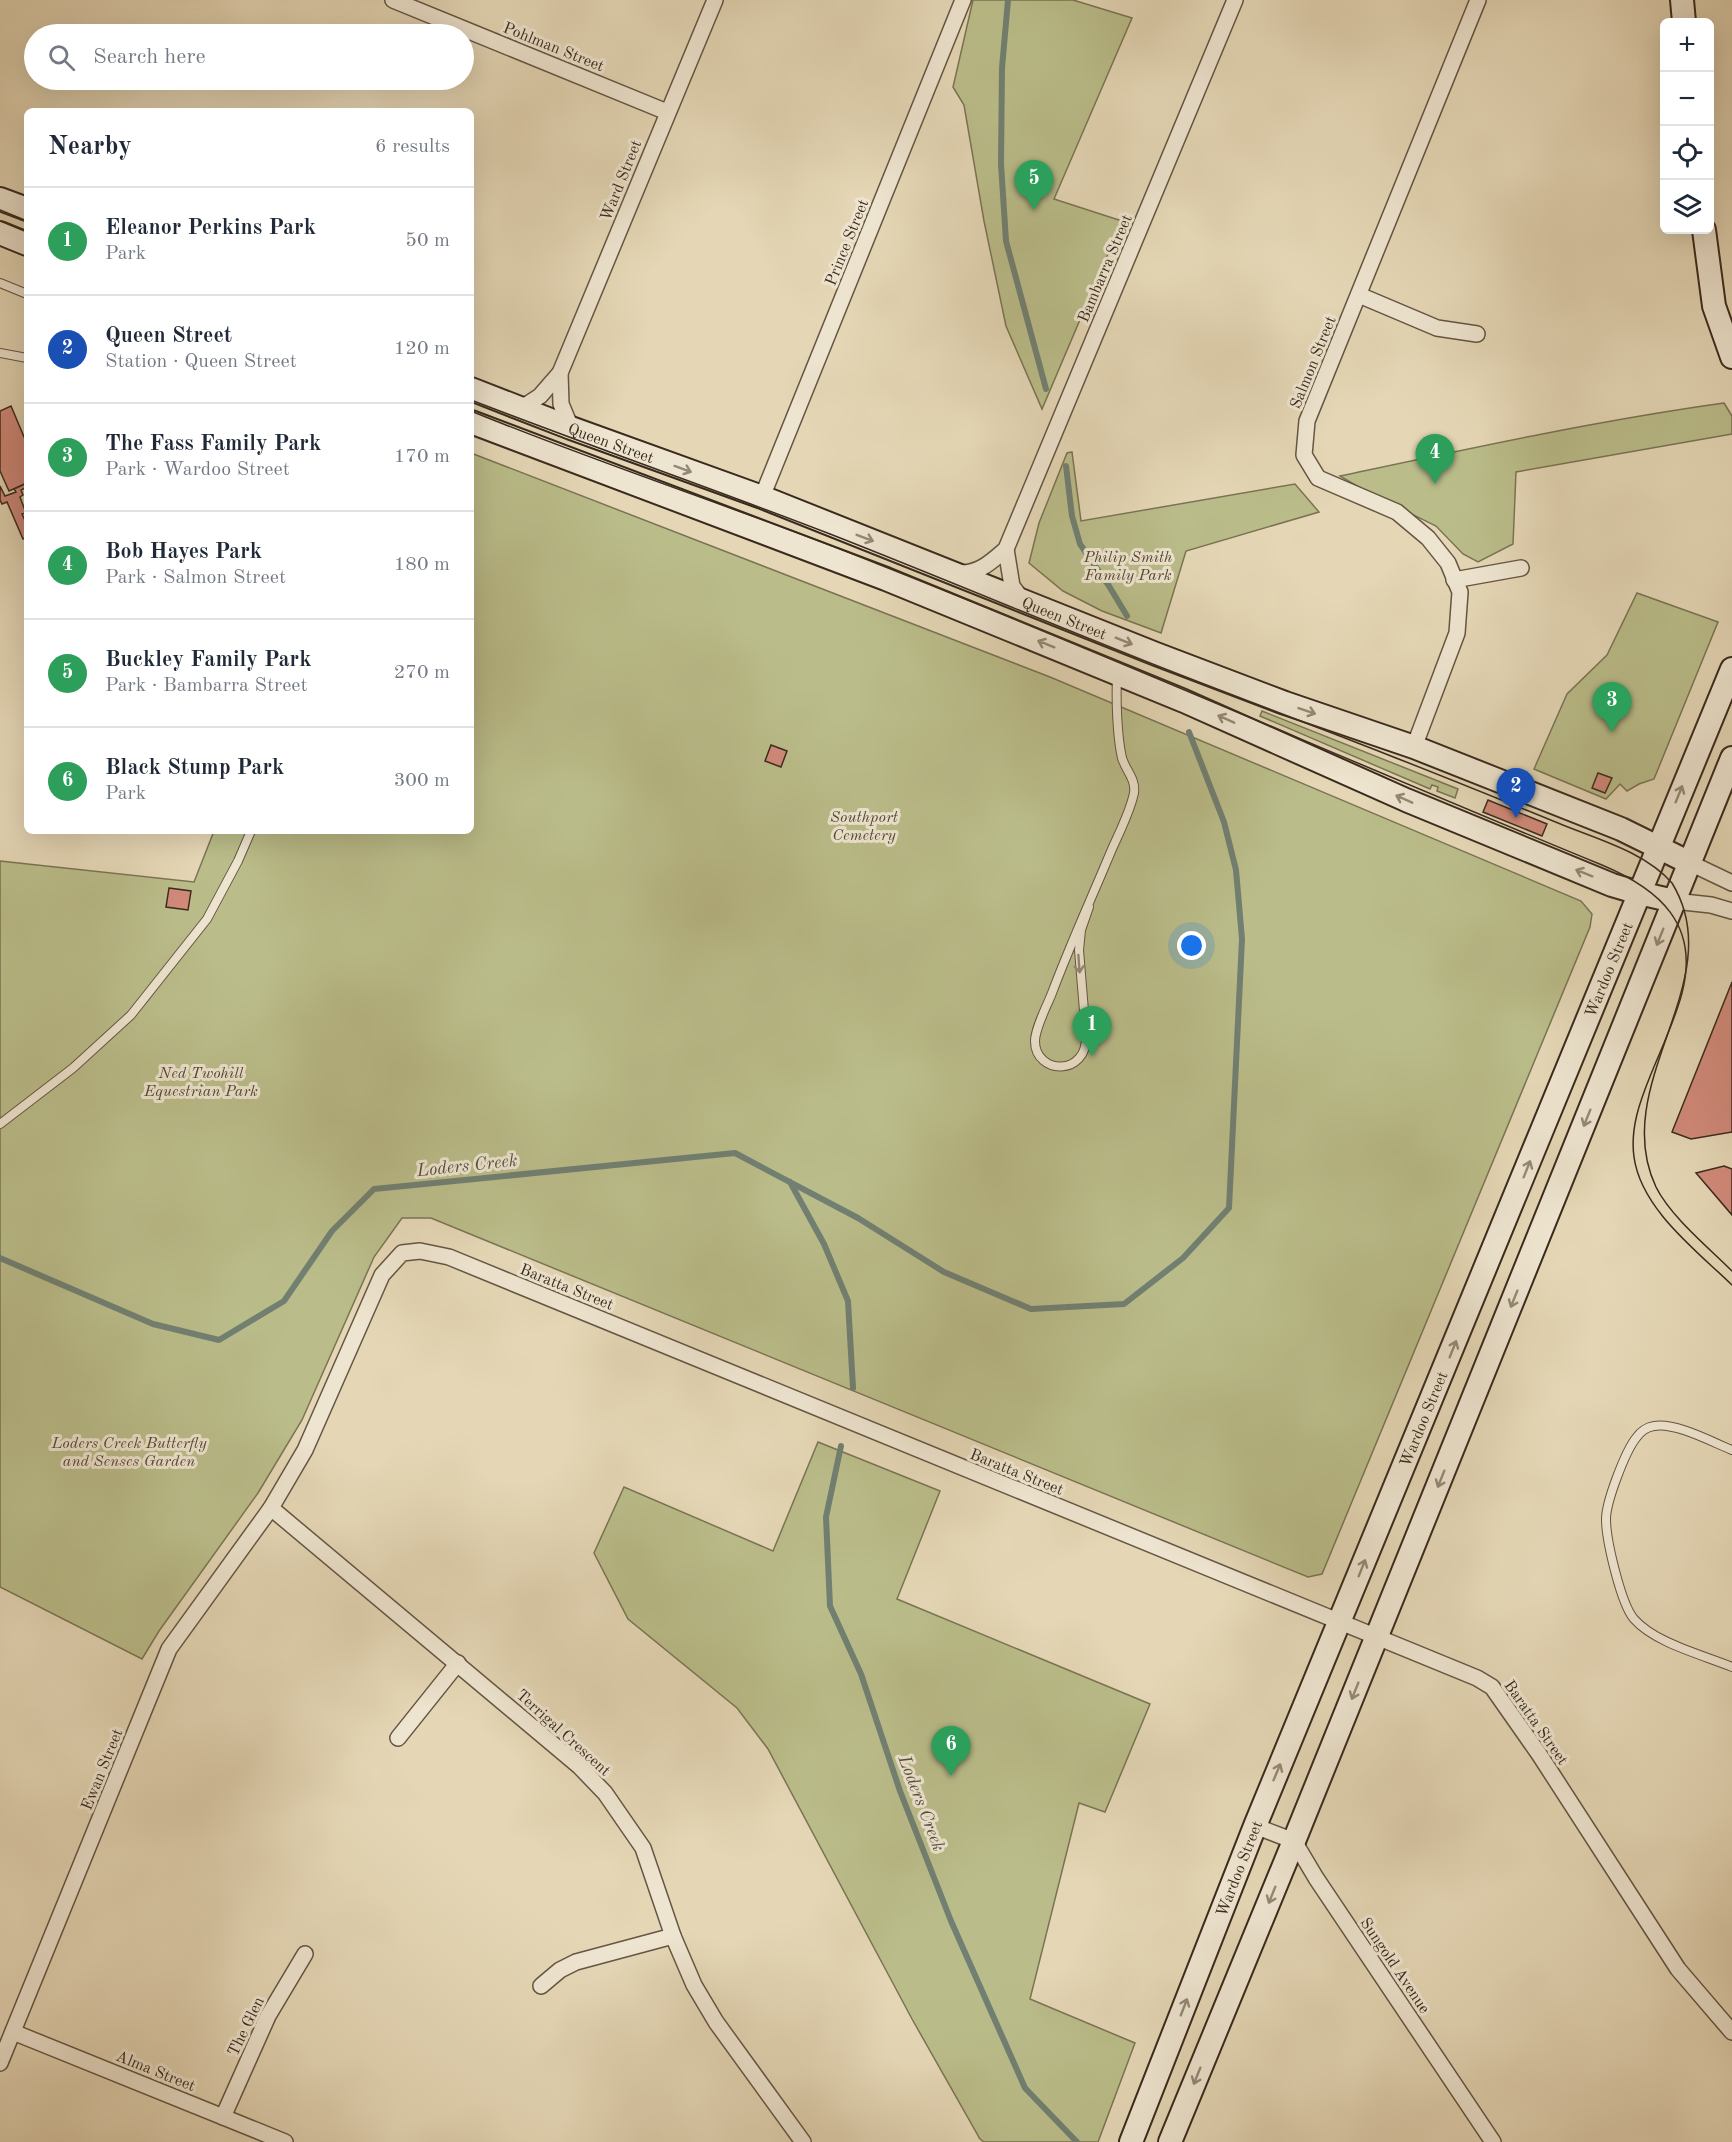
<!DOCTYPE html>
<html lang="en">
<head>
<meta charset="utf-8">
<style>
  body { margin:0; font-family:"Old Standard TT",serif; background:#f6f6f7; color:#1f2937 }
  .controls { position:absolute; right:18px; top:18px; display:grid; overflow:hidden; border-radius:9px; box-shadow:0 6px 24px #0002 }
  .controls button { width:54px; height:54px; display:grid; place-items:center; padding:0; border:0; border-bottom:2px solid #e0e1e3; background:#fff; color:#1f2937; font:30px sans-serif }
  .you { position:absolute; left:1192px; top:946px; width:21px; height:21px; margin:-15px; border:4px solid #fff; border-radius:50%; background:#1a73e8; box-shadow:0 0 0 9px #1a73e833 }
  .badge { display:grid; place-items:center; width:39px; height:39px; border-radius:50%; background:#b45309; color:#fff; font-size:20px; font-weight:700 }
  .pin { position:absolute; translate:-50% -50px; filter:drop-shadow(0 2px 3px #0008) }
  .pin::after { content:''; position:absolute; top:32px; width:21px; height:18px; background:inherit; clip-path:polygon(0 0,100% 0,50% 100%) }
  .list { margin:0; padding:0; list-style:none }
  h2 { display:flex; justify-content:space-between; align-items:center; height:78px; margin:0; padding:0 24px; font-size:26px }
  h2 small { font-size:20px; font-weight:400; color:#747a83 }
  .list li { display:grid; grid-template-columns:39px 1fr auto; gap:18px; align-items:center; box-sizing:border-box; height:108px; padding:0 24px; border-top:2px solid #e0e1e3 }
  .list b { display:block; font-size:22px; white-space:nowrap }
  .list p { margin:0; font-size:20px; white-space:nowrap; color:#747a83 }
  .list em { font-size:20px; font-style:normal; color:#747a83 }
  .icon { flex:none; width:33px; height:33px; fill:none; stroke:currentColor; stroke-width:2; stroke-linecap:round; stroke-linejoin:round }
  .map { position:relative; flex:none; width:1732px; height:2142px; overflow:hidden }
  .search { position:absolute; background:#fff; box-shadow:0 6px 24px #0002; left:24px; top:24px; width:450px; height:66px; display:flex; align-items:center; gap:15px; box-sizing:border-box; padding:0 21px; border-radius:33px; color:#747a83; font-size:22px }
  .panel { position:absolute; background:#fff; box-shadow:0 6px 24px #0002; left:24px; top:108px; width:450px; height:726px; border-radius:9px }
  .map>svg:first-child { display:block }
  .green { fill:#babd8a; stroke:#7a7454; stroke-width:1.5 }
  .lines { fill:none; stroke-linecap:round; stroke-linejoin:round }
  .stream { stroke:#718072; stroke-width:6 }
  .building { fill:#d28a7b; stroke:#3a2a1d; stroke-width:1.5 }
  .lane-casing { stroke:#655543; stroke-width:10 }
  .street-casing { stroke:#655543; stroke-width:18 }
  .secondary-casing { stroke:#3a2a1d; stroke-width:26 }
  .lane { stroke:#eee5d0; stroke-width:8 }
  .street { stroke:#eee5d0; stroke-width:15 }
  .secondary { stroke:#eee5d0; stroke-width:22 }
  .tram { stroke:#3a2a1d; stroke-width:1.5 }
  .oneway { stroke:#948876 }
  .labels { text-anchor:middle; stroke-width:6; stroke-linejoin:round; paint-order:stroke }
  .street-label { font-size:16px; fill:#3a2a1d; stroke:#eee5d0 }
  .park-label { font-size:16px; font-style:italic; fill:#544733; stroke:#eee5d0 }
  .water-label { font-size:18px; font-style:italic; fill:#514e40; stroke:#eee5d0 }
</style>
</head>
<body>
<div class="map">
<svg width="1732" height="2142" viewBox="0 0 1732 2142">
  <rect width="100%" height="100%" fill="#e5d7b6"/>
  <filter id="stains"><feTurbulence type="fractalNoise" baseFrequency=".00333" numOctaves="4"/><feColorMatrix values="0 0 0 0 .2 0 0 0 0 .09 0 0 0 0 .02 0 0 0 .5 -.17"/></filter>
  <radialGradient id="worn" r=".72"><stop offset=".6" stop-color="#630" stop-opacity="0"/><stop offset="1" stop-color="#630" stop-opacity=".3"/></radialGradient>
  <g class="green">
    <path d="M973,0H1073L1132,18L1054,199L1122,221L1042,409L1006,326L984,221L964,105L953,87Z"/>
    <path d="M1724,403L1732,416V434L1516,472L1513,544L1478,562L1463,554L1436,526L1369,493L1340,476C1467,449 1595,421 1724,403Z"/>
    <path d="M1072,452L1081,521L1295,484L1319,512L1186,551L1161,633L1102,611L1063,591L1029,563L1039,523L1067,453Z"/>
    <path d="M471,453L1050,677L1581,901L1592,914L1590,927L1322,1574L1308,1577L431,1218H402L374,1257L302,1420L258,1493L159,1631L142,1659L0,1587V861L194,882L214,831H471Z"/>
    <path d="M1637,593L1718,622L1654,779L1639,784L1627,791L1620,784L1606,799L1534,769L1567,694L1607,655Z"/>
    <path d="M1262,711L1458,789L1455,798L1437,791L1438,787L1432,785L1430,789L1260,716Z"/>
    <path d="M818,1442L940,1491L897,1599L1150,1704L1105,1812L1079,1803L1030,1999L1135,2043L1098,2142H984L980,2139L912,2019L768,1749L737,1708L628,1619L594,1553L624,1487L773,1551Z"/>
  </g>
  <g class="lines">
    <g class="stream">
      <path d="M1008,0L1002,68L1001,164L1006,241L1046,389"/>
      <path d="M1066,466L1072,516L1080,544L1109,586L1127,616"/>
      <path d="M790,1182L824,1244L848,1301L853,1388"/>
      <path d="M0,1258L153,1324L219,1340L284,1301L332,1231L374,1189L735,1153L858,1218L944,1272L1031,1309L1124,1304L1183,1258L1229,1208L1242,939L1236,870L1224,822L1189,732"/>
      <path d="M841,1446L826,1517L830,1606L861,1674L900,1791L951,1921L1025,2088L1077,2142"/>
    </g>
  </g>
  <g class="building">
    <path d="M11,406L27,444V483L9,491L0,471V411Z"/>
    <path d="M27,483V487L21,490L23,495L20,497L26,513L22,514L27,525V537L23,539L7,502L2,504L0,500V486L5,496L16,492L14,489Z"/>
    <path d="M771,745L787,751L781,767L765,761Z"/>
    <path d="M1598,773L1612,778L1605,793L1592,788Z"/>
    <path d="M1488,800L1547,824L1542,836L1483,812Z"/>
    <path d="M169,888L191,891L188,910L166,907Z"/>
    <path d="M1732,982V1132L1691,1139L1672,1132Z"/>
    <path d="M1724,1166L1732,1169V1215L1696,1173Z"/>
  </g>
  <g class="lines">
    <g class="lane-casing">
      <g id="lane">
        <path d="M0,283L27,294"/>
        <path d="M0,353L27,358"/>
        <path d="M1089,907L1081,930L1079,950L1086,1035C1088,1077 1035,1075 1035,1041C1035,1028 1047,1006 1052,993C1070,945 1092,897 1112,849C1120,831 1130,812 1134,793C1136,779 1126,771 1122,758C1117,736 1116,700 1117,677"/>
        <path d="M0,1124L73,1068L131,1015L207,919L238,861L251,831"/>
        <path d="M1732,1450C1712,1442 1675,1422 1654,1426C1647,1427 1640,1432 1636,1438C1625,1452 1606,1502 1606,1519C1606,1540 1621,1604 1634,1619C1655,1643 1703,1655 1732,1667"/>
      </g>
    </g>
    <g class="street-casing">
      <g id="street">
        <path d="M393,0L667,112"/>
        <path d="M1359,295L1437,328L1477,334"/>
        <path d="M560,373L561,404L571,428"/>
        <path d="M520,409L540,396L560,373L715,0"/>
        <path d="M762,497L963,0"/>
        <path d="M1006,549L1012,586L1022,599"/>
        <path d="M958,573C979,574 991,562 1006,549L1235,0"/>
        <path d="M1454,580L1521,568"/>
        <path d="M1414,747L1457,633L1460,592L1448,563L1428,538L1397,512L1318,478L1304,455L1307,421L1478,0"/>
        <path d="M1690,863L1732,883"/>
        <path d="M1674,901L1711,905L1732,911"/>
        <path d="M271,1508L579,1766L605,1793L643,1848L673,1936L694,1985L716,2022L803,2142"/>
        <path d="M398,1738L458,1663"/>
        <path d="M1255,1826L1294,1841L1316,1878L1493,2142"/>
        <path d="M541,1986L560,1970L576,1962L673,1936"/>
        <path d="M13,2032L285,2142"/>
        <path d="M0,2063L169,1649L271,1508L305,1450L382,1275L402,1253L420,1251L449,1257L1477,1678L1492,1687L1539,1754L1678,1969L1732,2032"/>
        <path d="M223,2117L268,2016L305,1954"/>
      </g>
    </g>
    <g class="secondary-casing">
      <g id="secondary">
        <path d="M1682,0L1684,22"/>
        <path d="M0,199L27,209"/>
        <path d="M1704,230L1714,306L1732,357"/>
        <path d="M0,233L27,244"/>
        <path id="s1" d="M471,389L571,428L762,497L1156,654L1285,703L1414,747L1621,829L1690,863"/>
        <path d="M471,422L886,579L1184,701L1406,800L1612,885L1639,893L1674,901"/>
        <path id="s2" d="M1131,2142L1255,1826L1732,669"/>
        <path d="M1170,2142L1294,1841L1732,758"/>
      </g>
    </g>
    <use href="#lane" class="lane"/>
    <use href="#street" class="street"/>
    <use href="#secondary" class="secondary"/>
    <g class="tram">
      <path d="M0,210L27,221"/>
      <path d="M0,221L27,232"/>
      <path d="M471,400C590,446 711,488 830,534C935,575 1039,619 1145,661C1228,694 1313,725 1396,758C1450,779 1504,801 1558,823C1596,839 1644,851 1672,883C1732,981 1607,1083 1656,1187C1671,1217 1708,1247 1732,1271"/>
      <path d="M471,411C605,466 744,510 878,564C1121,660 1360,766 1602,865C1659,889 1700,924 1682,993C1675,1020 1662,1047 1651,1074C1640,1101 1630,1128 1634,1157C1641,1209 1697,1251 1732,1285"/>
    </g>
  </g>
  <defs><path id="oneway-shaft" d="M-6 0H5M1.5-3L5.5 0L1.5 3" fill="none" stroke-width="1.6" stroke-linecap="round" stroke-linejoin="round" transform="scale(1.5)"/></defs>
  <g class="oneway">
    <use href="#oneway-shaft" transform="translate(683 469) rotate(20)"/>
    <use href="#oneway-shaft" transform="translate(865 538) rotate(21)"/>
    <use href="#oneway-shaft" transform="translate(1124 641) rotate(22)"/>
    <use href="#oneway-shaft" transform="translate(1046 644) rotate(-158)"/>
    <use href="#oneway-shaft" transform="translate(1307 711) rotate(19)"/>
    <use href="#oneway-shaft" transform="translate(1226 719) rotate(-156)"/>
    <use href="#oneway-shaft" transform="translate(1679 794) rotate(-68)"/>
    <use href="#oneway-shaft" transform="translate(1404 799) rotate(-156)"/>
    <use href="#oneway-shaft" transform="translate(1584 873) rotate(-158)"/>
    <use href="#oneway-shaft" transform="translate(1660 937) rotate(112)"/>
    <use href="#oneway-shaft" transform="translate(1079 964) rotate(86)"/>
    <use href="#oneway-shaft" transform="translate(1587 1118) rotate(112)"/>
    <use href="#oneway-shaft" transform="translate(1527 1169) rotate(-68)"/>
    <use href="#oneway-shaft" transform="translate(1514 1299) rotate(112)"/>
    <use href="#oneway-shaft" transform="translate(1453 1349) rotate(-68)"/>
    <use href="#oneway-shaft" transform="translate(1441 1479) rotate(112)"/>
    <use href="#oneway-shaft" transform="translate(1362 1568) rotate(-68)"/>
    <use href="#oneway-shaft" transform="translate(1355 1691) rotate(112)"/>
    <use href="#oneway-shaft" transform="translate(1277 1772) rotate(-67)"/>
    <use href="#oneway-shaft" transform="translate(1272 1895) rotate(112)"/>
    <use href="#oneway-shaft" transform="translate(1184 2007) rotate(-69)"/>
    <use href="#oneway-shaft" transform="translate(1197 2076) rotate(112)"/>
  </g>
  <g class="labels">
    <g class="street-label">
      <text transform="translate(554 46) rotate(22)" y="6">Pohlman Street</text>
      <text transform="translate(620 180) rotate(-68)" y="6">Ward Street</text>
      <text transform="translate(846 242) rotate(-68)" y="6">Prince Street</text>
      <text transform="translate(1104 268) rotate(-67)" y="6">Bambarra Street</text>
      <text transform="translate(1312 362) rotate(-68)" y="6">Salmon Street</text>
      <text dy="6" stroke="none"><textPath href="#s1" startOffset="150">Queen Street</textPath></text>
      <text dy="6" stroke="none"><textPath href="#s1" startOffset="636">Queen Street</textPath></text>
      <text dy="6" stroke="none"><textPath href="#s2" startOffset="1266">Wardoo Street</textPath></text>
      <text transform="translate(567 1286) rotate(22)" y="6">Baratta Street</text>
      <text dy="6" stroke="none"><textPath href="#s2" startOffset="780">Wardoo Street</textPath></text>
      <text transform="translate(1017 1471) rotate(22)" y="6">Baratta Street</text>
      <text transform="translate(1537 1722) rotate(55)" y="6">Baratta Street</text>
      <text transform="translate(564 1732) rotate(42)" y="6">Terrigal Crescent</text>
      <text transform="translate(101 1769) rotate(-68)" y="6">Ewan Street</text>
      <text dy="6" stroke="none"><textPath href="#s2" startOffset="294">Wardoo Street</textPath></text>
      <text transform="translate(1396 1965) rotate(56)" y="6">Sungold Avenue</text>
      <text transform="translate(245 2026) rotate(-64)" y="6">The Glen</text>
      <text transform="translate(156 2070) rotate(22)" y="6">Alma Street</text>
    </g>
    <g class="park-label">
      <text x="1128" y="562">Philip Smith<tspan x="1128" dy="18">Family Park</tspan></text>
      <text x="864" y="822">Southport<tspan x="864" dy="18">Cemetery</tspan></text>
      <text x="201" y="1078">Ned Twohill<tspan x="201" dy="18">Equestrian Park</tspan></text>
      <text x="129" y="1448">Loders Creek Butterfly<tspan x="129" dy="18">and Senses Garden</tspan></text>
    </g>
    <g class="water-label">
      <text transform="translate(467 1165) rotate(-6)" y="6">Loders Creek</text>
      <text transform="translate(922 1803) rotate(69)" y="6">Loders Creek</text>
    </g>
  </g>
  <rect width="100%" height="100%" filter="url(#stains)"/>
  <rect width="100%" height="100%" fill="url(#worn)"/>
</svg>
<div class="controls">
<button>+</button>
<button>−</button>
<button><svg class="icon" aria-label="locate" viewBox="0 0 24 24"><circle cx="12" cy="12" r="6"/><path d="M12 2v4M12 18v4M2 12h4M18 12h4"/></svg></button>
<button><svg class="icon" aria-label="layers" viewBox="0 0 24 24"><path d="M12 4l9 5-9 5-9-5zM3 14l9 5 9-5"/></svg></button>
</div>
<div class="you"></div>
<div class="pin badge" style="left:1092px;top:1056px;background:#2e9e5b">1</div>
<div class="pin badge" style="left:1516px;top:818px;background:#1a4fb4">2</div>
<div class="pin badge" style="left:1612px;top:732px;background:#2e9e5b">3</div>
<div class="pin badge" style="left:1435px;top:484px;background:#2e9e5b">4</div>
<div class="pin badge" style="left:1034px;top:210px;background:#2e9e5b">5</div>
<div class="pin badge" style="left:951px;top:1776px;background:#2e9e5b">6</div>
<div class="search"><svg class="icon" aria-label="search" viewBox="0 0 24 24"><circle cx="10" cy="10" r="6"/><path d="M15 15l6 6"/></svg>Search here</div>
<section class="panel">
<h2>Nearby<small>6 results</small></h2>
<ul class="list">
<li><span class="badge" style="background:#2e9e5b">1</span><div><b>Eleanor Perkins Park</b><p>Park</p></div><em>50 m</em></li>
<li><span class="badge" style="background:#1a4fb4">2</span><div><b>Queen Street</b><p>Station · Queen Street</p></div><em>120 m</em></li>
<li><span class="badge" style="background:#2e9e5b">3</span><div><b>The Fass Family Park</b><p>Park · Wardoo Street</p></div><em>170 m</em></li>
<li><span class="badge" style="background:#2e9e5b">4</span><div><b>Bob Hayes Park</b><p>Park · Salmon Street</p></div><em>180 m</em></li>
<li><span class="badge" style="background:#2e9e5b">5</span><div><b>Buckley Family Park</b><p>Park · Bambarra Street</p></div><em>270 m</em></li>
<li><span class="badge" style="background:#2e9e5b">6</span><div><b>Black Stump Park</b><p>Park</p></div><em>300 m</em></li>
</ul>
</section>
</div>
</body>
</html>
